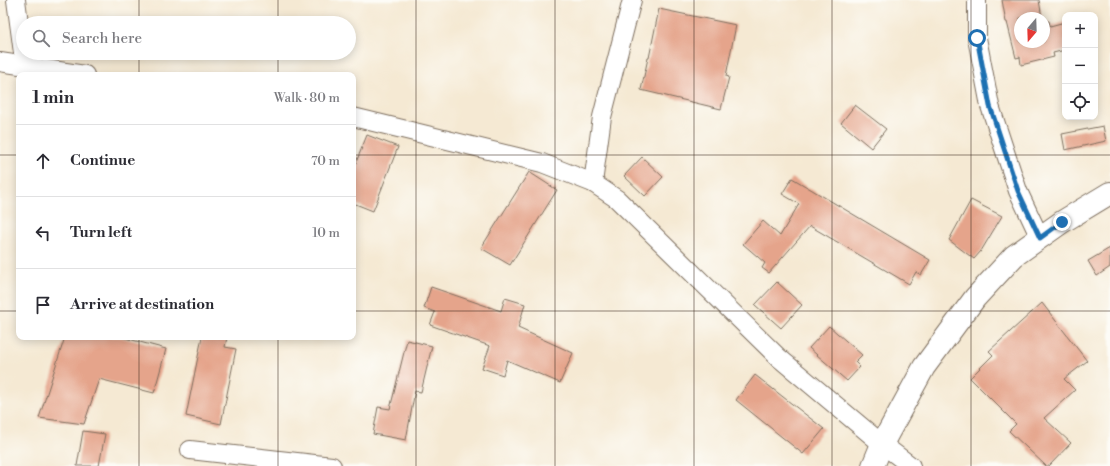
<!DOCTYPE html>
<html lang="en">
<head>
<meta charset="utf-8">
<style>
  body { margin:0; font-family:"Libre Bodoni",serif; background:#f2f2f3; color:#2b2b33 }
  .controls { position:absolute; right:12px; top:12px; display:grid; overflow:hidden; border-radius:8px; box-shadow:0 2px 10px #0003 }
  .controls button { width:36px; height:36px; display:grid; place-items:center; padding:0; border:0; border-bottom:1px solid #e1e1e2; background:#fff; color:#2b2b33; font:20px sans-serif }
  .compass { position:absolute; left:1014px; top:12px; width:36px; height:36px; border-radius:50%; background:#fff; box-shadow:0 2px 10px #0003; rotate:199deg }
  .stop { position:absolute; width:12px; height:12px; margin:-9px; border:3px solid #1f6fb2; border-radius:50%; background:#fff }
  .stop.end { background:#1f6fb2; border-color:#fff; box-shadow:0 1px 4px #0008 }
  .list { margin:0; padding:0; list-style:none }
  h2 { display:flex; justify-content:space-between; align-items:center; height:52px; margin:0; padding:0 16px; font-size:17px }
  h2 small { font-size:13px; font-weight:400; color:#7c7c81 }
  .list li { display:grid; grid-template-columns:26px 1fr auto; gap:12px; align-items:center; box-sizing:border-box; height:72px; padding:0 16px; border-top:1px solid #e1e1e2 }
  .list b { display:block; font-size:15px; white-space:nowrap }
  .list em { font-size:13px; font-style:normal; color:#7c7c81 }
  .icon { flex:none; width:22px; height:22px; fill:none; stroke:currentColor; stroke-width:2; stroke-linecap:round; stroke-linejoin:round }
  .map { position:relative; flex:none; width:1110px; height:466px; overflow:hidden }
  .search { position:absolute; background:#fff; box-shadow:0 2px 10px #0003; left:16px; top:16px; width:340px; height:44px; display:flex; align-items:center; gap:10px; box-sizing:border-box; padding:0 14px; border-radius:22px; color:#7c7c81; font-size:15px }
  .panel { position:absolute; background:#fff; box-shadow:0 2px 10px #0003; left:16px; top:72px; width:340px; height:268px; border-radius:8px }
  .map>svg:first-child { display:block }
  .building { fill:#e5a48b }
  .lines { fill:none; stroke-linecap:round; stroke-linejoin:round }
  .street-casing { stroke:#7c6d5d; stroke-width:20 }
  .secondary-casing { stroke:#7c6d5d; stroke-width:24 }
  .street { stroke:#fff; stroke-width:18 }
  .secondary { stroke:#fff; stroke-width:22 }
  .route { stroke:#1f6fb2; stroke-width:5 }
  .grid { fill:none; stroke:#3b2a1e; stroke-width:1; stroke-opacity:0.55 }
</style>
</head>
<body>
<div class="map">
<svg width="1110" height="466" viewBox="0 0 1110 466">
  <rect width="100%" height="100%" fill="#fdfcf7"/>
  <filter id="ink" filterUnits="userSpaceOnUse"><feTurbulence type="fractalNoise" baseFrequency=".025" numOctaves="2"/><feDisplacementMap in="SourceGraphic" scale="8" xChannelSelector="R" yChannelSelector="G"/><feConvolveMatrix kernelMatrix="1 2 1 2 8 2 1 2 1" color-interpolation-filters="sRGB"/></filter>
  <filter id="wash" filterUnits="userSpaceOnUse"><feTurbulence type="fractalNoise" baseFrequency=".012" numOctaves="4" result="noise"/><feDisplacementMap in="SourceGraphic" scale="16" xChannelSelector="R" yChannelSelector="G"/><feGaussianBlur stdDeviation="0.9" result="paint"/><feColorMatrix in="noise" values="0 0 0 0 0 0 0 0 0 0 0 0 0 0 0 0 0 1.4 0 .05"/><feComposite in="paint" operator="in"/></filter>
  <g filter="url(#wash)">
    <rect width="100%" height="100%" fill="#f5e9d3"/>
    <g id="blocks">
      <g class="building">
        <path d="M1002,0H1039L1042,18H1020V42H1044V22L1049,21L1050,26L1065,22V50L1053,53L1054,57L1021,65L1020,57L1016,58L1007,22H1006Z"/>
        <path d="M659,9L736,25L726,76L729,77L721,109L641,90L648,58H649Z"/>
        <path d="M855,105L886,129L871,148L841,123Z"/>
        <path d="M1103,126L1106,141L1065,150L1062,134Z"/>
        <path d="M367,135L398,147L373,211L353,203V170Z"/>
        <path d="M642,157L663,177L645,196L624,176Z"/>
        <path d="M529,172L557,190L510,265L481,248Z"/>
        <path d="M792,178L930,260L921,275L916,272L909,284L810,226L769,273L762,268L765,263L743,244L763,221L780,236L799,204L782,194Z"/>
        <path d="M971,200L1002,216L981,251L974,259L949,240Z"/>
        <path d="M1110,248V267L1097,276L1088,261Z"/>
        <path d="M777,282L802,305L781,328L755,305Z"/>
        <path d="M431,287L501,311L505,298L525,304L518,328L573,353L560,383L507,360L503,375L482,368L490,346L430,325L435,312L424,308Z"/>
        <path d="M1042,303L1087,361L1064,379L1075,390L1044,418L1071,443L1049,466H1046L1009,431L1016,424L970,378L993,355L989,351Z"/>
        <path d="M829,326L862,355L855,362L860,367L847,381L809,348Z"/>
        <path d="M65,337H121L166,349L154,393L99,379L84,424L39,418Z"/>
        <path d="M202,337H227L225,347L236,349L221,424L186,416Z"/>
        <path d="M407,340L432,346L421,392L415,391L406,440L373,434L378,407L390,409Z"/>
        <path d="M755,375L824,429L803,454L736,400Z"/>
        <path d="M83,431L105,434L99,466H77Z"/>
      </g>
    </g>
  </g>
  <g filter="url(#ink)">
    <use href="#blocks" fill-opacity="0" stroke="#7c6d5d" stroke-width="1"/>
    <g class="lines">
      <g class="street-casing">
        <g id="street">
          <path d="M16,0L23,53"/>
          <path d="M977,0V38L990,106L1018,191L1040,238"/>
          <path d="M0,62L85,75"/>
          <path d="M353,117L542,163L593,183L617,199L778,357L882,444L911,466"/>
          <path d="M593,183L602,117L632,0"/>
          <path d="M190,450L332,466"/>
        </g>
      </g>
      <g class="secondary-casing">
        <path id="secondary" d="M873,466L882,444L924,367L975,298L1014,256L1062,222L1110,193"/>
      </g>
      <use href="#street" class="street"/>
      <use href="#secondary" class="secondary"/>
    </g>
  </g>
  <g class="lines" filter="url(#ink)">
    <path class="route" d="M977,38L990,106L1018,191L1040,238L1062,222"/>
  </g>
  <path class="grid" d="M139,0V23M278,0V23M416,0V466M555,0V466M694,0V466M832,0V466M971,0V466M139,53V75M278,53V75M0,155H19M353,155H1110M0,311H19M353,311H1110M139,337V466M278,337V466"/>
</svg>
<div class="controls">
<button>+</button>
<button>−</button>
<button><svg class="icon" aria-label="locate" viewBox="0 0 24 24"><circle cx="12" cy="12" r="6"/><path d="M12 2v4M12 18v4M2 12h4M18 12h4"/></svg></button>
</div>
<svg class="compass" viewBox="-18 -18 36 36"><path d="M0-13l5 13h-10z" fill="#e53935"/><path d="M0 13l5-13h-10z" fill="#7c7c81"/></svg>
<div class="stop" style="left:977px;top:38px"></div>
<div class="stop end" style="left:1062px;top:222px"></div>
<div class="search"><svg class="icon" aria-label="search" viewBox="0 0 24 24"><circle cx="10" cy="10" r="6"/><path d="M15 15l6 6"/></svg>Search here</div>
<section class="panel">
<h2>1 min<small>Walk · 80 m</small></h2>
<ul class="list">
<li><svg class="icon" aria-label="ahead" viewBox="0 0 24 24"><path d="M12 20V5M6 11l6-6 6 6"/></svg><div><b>Continue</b></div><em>70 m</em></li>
<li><svg class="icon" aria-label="left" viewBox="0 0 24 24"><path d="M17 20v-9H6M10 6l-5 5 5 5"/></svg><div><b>Turn left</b></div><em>10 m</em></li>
<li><svg class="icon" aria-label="arrive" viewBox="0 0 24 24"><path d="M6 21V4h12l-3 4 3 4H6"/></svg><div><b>Arrive at destination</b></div></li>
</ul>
</section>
</div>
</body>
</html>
